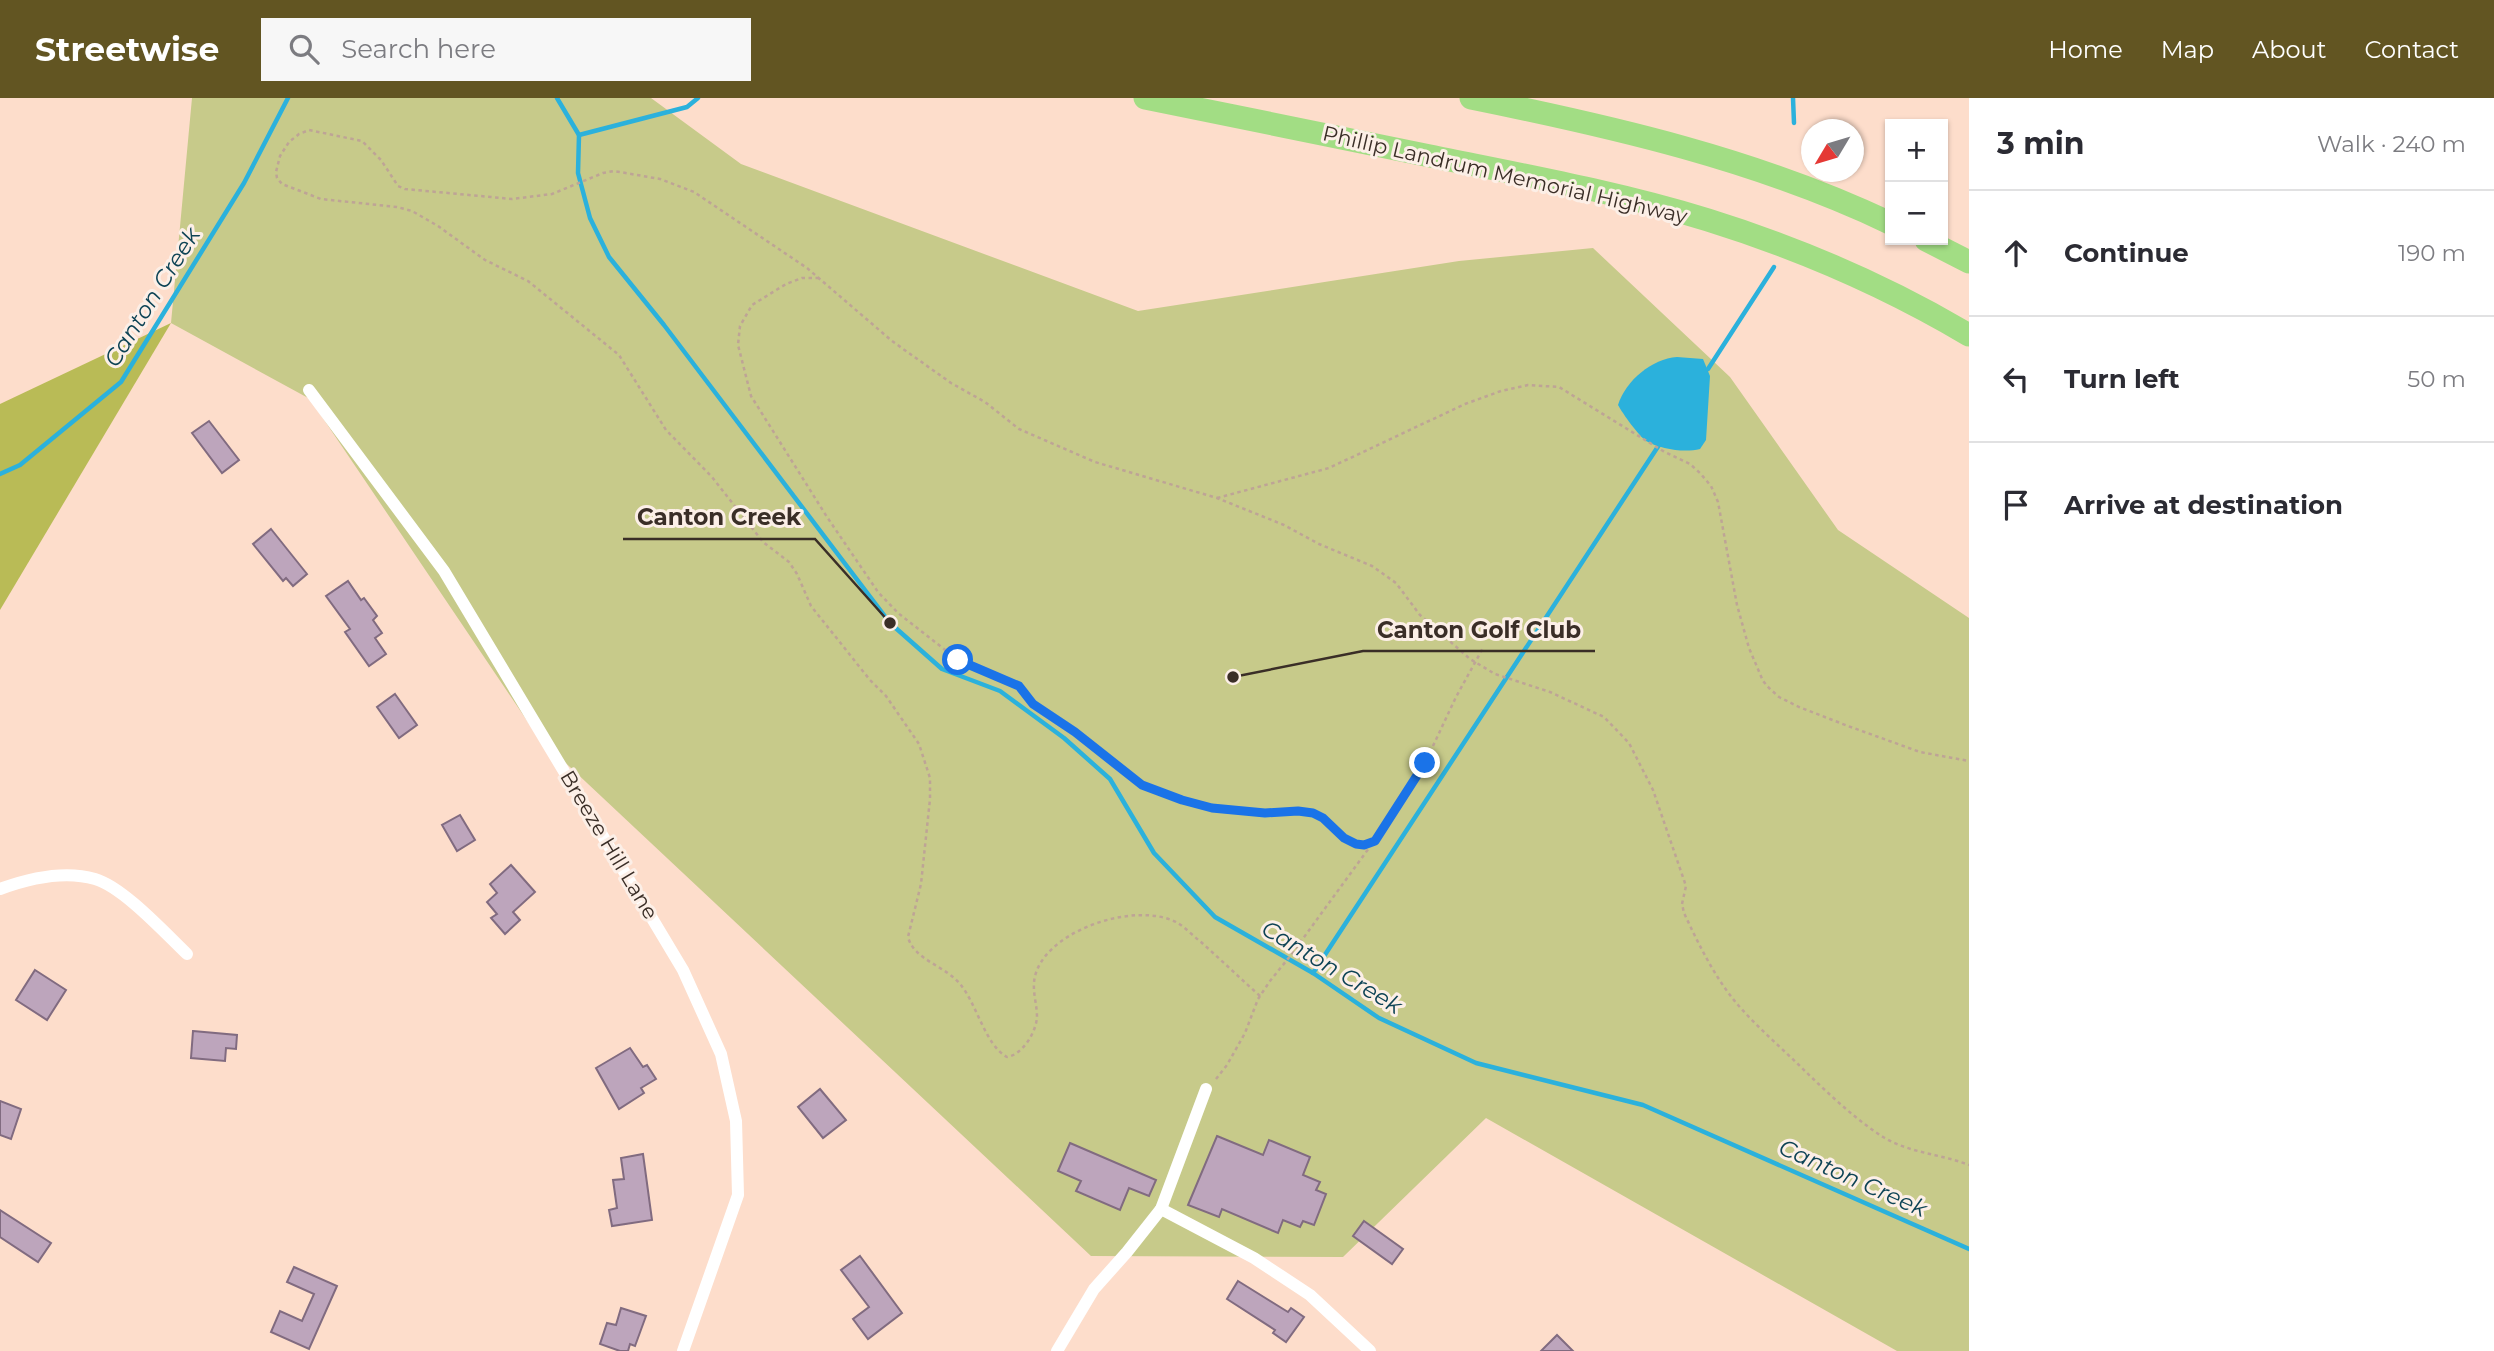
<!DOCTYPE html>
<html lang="en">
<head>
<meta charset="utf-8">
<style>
  body { margin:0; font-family:Montserrat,sans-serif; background:#f7f7f7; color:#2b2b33 }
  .controls { position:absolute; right:21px; top:21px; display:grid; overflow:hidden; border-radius:0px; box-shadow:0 2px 5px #0004 }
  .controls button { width:63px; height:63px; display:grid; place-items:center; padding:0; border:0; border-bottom:2px solid #e1e1e2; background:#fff; color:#2b2b33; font:35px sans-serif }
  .compass { position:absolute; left:1801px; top:21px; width:63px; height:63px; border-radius:50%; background:#fff; box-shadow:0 2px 5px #0004; rotate:232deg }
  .stop { position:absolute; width:21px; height:21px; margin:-16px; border:5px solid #1a73e8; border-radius:50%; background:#fff }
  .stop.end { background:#1a73e8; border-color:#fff; box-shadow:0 2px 7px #0008 }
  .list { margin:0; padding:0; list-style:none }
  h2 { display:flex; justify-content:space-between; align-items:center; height:91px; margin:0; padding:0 28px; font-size:30px }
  h2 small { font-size:23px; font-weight:400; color:#7c7c81 }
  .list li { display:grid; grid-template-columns:46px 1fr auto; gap:21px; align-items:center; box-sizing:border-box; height:126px; padding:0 28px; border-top:2px solid #e1e1e2 }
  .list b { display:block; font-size:26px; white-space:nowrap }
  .list em { font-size:23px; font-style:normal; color:#7c7c81 }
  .icon { flex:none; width:38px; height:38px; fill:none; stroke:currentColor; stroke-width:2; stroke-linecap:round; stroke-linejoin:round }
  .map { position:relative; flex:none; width:1969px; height:1253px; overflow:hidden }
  header { display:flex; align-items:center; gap:42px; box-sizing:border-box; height:98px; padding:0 35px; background:#625522; color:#fff }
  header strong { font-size:33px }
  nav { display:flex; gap:38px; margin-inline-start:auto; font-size:24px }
  .search { width:490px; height:63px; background:#f7f7f7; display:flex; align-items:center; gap:18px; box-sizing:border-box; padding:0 24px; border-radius:0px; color:#7c7c81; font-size:26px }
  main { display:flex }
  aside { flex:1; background:#fff }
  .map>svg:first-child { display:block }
  .green { fill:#c7ca8a }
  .forest { fill:#b9bb56 }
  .water { fill:#2bb1dc }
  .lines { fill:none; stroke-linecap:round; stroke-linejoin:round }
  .stream { stroke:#2bb1dc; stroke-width:4.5 }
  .building { fill:#bda5bc; stroke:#816b80; stroke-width:2 }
  .path { stroke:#bea496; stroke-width:2.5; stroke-dasharray:3.5 3.5; stroke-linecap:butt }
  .street { stroke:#fff; stroke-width:12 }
  .highway { stroke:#a2dd84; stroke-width:23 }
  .route { stroke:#1a73e8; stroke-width:9 }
  .labels { text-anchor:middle; stroke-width:6; stroke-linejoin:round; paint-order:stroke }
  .street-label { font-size:21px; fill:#3a2e27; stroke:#fcefe7 }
  .water-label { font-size:23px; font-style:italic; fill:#0d4355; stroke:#fcefe7 }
  .leader { fill:none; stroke:#3a2e27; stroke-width:2.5 }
  .callout-dot { fill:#3a2e27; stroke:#fcefe7; stroke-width:2.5 }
  .callout-label { font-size:23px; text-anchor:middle; font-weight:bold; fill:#3a2e27; stroke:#fcefe7; stroke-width:6; stroke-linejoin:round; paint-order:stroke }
</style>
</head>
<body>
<header>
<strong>Streetwise</strong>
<div class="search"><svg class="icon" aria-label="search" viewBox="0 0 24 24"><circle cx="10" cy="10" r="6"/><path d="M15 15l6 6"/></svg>Search here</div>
<nav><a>Home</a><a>Map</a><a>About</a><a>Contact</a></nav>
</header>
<main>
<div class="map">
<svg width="1969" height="1253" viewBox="0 0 1969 1253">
  <rect width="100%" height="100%" fill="#fdddcb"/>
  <path class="green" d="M192,0H651L741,66L1138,213L1459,163L1593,150L1730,279L1838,432L1969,520V1253H1897L1486,1020L1343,1159L1091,1158L538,639L310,301L171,225Z"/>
  <path class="forest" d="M171,225L0,512V306Z"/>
  <path class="water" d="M1677,259L1703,261L1710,278L1706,342L1700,351C1684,355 1660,351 1646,343C1638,337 1623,316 1618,307C1626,282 1652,261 1677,259Z"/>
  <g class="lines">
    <g class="stream">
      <path d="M557,0L579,37L578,75L590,120L609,159L664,227L890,525L942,571L1000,593L1064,640L1110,681L1154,755L1215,819L1313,875L1379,920L1476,965L1643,1007L1969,1151"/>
      <path d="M1793,0L1794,25"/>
      <path d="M579,37L687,9L698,0"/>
      <path d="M1708,271L1774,169"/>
      <path d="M0,376L20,367L121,284L244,85L288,0"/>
      <path d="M1313,875L1659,347"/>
    </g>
  </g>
  <g class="building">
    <path d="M209,323L239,362L222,375L192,335Z"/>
    <path d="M271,431L307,476L293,488L286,480L283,483L253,446Z"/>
    <path d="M348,483L361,502L364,500L377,518L373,522L382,535L375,540L386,556L369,568L345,534L350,531L326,498Z"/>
    <path d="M395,596L417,627L399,640L377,609Z"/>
    <path d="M460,717L475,742L457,753L442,727Z"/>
    <path d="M511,767L535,794L513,814L520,822L505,836L491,820L497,816L487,804L497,795L490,786Z"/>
    <path d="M35,872L66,892L47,922L16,902Z"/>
    <path d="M193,933L237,937L236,951L226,950L225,963L191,960Z"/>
    <path d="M630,950L643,969L647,967L656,981L641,990L644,995L619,1011L596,970Z"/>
    <path d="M820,991L846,1022L823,1040L798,1009Z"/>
    <path d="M0,1003L21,1011L11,1041L0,1037Z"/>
    <path d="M1217,1038L1263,1057L1269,1042L1310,1059L1303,1077L1320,1084L1316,1092L1326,1096L1314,1127L1303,1123L1300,1129L1283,1122L1278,1135L1222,1111L1219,1119L1188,1107Z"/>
    <path d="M1070,1045L1156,1082L1149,1098L1129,1090L1120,1112L1076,1093L1081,1083L1058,1073Z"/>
    <path d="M643,1056L652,1122L612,1128L609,1112L617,1110L613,1082L624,1081L621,1060Z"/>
    <path d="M0,1112L51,1145L38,1164L0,1139Z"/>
    <path d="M1364,1123L1403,1151L1392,1166L1353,1138Z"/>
    <path d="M860,1158L902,1215L868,1241L853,1221L869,1209L841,1172Z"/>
    <path d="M294,1169L337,1188L309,1251L271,1234L280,1213L302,1223L314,1196L287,1184Z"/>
    <path d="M1238,1183L1288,1214L1291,1210L1304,1219L1286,1244L1273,1235L1275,1232L1227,1201Z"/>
    <path d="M621,1210L646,1218L635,1248L630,1246L628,1253H620L600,1246L607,1225L616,1227Z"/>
    <path d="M1557,1237L1573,1253H1541Z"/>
  </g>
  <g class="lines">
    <g class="path">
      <path d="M819,180H802L786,186L752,207L740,228L738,247L751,298L827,419L878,494L898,515L958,562L984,575L1010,583L1019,588L1033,606L1075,634L1142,687L1182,702L1212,710L1236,714H1313C1336,726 1345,754 1375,743"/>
      <path d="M1217,400L1329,370L1465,306L1501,293L1528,287L1559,289L1663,353L1690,366L1700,375L1711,388L1718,404L1737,507L1749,550L1763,583L1769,590L1779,599L1799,609L1848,628L1920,654L1969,663"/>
      <path d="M1260,898C1240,880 1221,862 1201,844C1193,838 1185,829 1176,824C1136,804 1054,830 1037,872C1030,889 1037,903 1037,919C1036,935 1022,957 1007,959C985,947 977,906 960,886C944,867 914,862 908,839L921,786L930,701V680L919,646L886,598L870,582L811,508L797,476L789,464L763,444L712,379L666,332L619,257L528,183L485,162L438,128L412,113L397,109L321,101L282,86L277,80L276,74L280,58L289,44L299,36L309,32L362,43L381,62L398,88L405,91L512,101L552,96L603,75L614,73L660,81L694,94L807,170L892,243L951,285L985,304L1019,331L1095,364L1217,400L1284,427L1319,446L1372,468L1396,485L1420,517L1470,561L1495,576L1550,594L1604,619L1629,645L1653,692L1686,788L1682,806L1684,815C1699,847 1715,880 1738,907C1759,931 1784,952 1806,974C1830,997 1855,1021 1883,1039C1909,1055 1941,1056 1969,1067"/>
      <path d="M1216,981L1227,967L1245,935L1258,901L1270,883L1291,857L1388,724L1413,685L1425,665L1456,599L1483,550"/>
    </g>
    <g class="street">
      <path d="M309,292L444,473L683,872L721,956L736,1023L738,1097L683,1253"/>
      <path d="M0,791C30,780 64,772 95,781C123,789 165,835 187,856"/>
      <path d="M1161,1111L1254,1160L1310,1197L1370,1253"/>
      <path d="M1057,1253L1094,1191L1127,1154L1161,1111L1206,991"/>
    </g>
    <g class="highway">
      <path d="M1145,0C1240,19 1335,38 1430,58C1523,77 1617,94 1708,122C1798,150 1888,189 1969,237"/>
      <path d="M1471,0C1614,29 1758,62 1890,125"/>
      <path d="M1926,142L1969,164"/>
    </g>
  </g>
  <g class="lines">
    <path class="route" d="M958,562L1019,588L1033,606L1075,634L1142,687L1182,702L1212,710L1265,715L1298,713L1313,715L1323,720L1344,740L1356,746L1364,747L1375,743L1425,665"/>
  </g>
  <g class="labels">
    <g class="street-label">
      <text transform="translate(1505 77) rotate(13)" y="7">Phillip Landrum Memorial Highway</text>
      <text transform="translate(609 747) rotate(59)" y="7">Breeze Hill Lane</text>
    </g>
    <g class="water-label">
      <text transform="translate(152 199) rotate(-58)" y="8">Canton Creek</text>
      <text transform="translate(1332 869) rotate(31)" y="8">Canton Creek</text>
      <text transform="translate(1853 1080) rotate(24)" y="8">Canton Creek</text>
    </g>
  </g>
  <path class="leader" d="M890 525L815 441H623M1233 579L1363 553H1595"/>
  <g class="callout-dot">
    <circle cx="890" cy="525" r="7"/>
    <circle cx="1233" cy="579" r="7"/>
  </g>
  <g class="callout-label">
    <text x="719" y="427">Canton Creek</text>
    <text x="1479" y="540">Canton Golf Club</text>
  </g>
</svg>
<div class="controls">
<button>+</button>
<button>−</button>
</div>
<svg class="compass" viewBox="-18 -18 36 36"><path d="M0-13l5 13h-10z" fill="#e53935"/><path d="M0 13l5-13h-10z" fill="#7c7c81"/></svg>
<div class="stop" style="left:958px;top:562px"></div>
<div class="stop end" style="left:1425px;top:665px"></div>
</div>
<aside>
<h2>3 min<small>Walk · 240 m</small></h2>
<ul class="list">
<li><svg class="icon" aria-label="ahead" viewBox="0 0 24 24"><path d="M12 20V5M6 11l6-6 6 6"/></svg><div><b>Continue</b></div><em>190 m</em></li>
<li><svg class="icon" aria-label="left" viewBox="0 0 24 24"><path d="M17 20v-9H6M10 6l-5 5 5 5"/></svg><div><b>Turn left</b></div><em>50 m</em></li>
<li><svg class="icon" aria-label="arrive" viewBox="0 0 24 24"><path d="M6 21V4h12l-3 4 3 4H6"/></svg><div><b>Arrive at destination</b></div></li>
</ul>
</aside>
</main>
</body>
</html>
